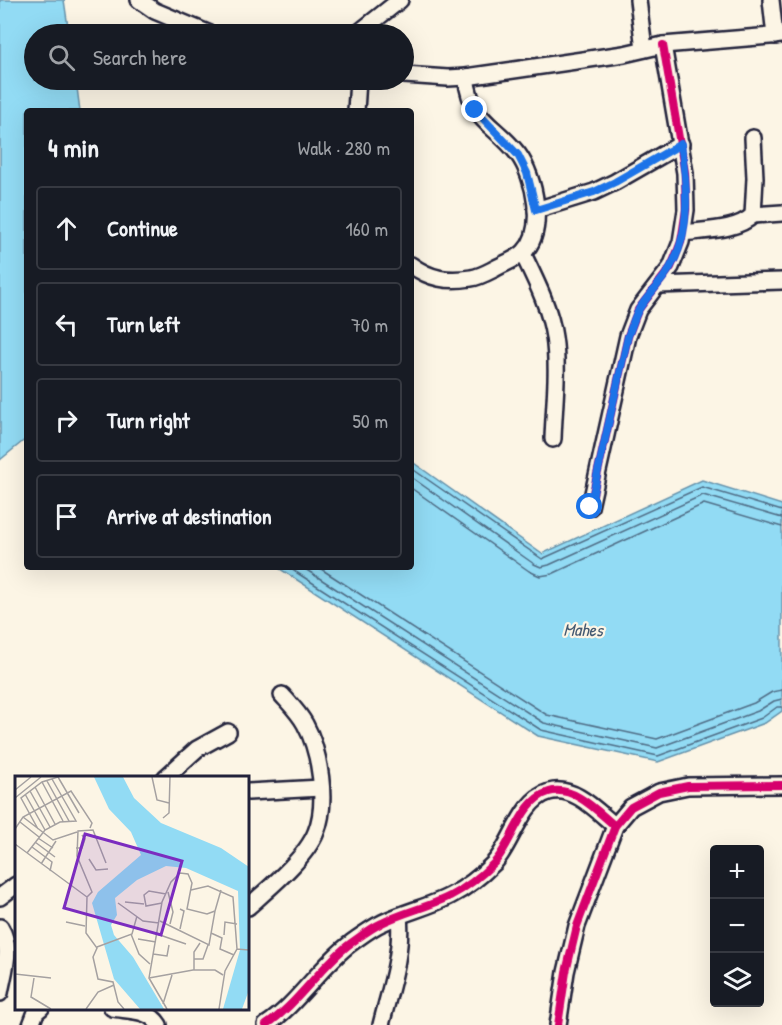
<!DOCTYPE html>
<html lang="en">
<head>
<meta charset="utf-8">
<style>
  body { margin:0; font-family:"Patrick Hand",sans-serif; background:#20242c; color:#f1f3f6 }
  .controls { position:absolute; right:18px; bottom:18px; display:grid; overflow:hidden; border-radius:6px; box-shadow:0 6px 24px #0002 }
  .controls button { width:54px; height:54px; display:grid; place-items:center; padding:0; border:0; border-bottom:2px solid #363941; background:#171b24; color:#f1f3f6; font:30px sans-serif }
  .stop { position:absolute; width:18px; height:18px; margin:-14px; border:4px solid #1a73e8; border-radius:50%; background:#fff }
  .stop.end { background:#1a73e8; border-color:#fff; box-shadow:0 2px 6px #0008 }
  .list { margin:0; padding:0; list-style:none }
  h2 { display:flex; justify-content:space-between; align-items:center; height:78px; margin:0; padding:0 24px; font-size:26px }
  h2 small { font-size:20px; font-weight:400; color:#9ea1a6 }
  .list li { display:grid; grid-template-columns:39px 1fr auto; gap:18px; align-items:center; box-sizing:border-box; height:84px; margin:0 12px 12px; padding:0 12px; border:2px solid #363941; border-radius:6px }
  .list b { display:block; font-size:22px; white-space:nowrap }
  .list em { font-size:20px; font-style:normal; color:#9ea1a6 }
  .icon { flex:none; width:33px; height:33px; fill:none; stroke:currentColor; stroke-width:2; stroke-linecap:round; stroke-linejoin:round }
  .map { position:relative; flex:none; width:782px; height:1025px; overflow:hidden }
  .search { position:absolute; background:#171b24; box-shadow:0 6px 24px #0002; left:24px; top:24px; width:390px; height:66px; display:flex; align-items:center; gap:15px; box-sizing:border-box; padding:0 21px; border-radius:33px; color:#9ea1a6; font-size:22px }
  .panel { position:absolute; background:#171b24; box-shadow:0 6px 24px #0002; left:24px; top:108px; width:390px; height:462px; border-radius:6px }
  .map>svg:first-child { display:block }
  .water { fill:#92dbf4; stroke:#6591aa; stroke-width:1.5 }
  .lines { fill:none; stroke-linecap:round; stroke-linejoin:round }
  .shore { stroke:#4f6c85; stroke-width:1.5 }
  .street-casing { stroke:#22223b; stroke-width:20 }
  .street { stroke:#fcf5e5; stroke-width:15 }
  .cycleway-casing { stroke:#fcf5e5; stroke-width:11 }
  .cycleway { stroke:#d6006c; stroke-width:8 }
  .route { stroke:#1a73e8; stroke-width:8 }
  .labels { text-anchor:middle; stroke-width:4.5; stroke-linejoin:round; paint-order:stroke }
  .water-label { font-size:18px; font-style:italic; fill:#445a72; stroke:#fcf5e5 }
  .inset-road { fill:none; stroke:#a5a1a1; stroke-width:1.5 }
  .view { fill:#7b2cbf; fill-opacity:0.15; stroke:#7b2cbf; stroke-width:3 }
  .inset-edge { fill:none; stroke:#22223b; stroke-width:3 }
</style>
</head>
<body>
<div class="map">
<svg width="782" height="1025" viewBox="0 0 782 1025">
  <rect width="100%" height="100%" fill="#fcf5e5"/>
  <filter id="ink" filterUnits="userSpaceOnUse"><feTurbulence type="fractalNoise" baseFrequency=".0167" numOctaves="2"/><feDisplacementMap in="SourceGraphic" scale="12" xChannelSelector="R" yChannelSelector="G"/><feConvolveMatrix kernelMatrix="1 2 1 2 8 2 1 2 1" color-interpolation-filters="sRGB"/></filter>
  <g filter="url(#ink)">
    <g class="water">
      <path d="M0,0H64L69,34H34V80H76L80,111H27V438L0,460Z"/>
      <path d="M411,461L542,554L702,480L782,505V711L765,723L658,762L538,736L277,567H411Z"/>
    </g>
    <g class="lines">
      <g class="shore">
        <path d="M411,468L542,559L702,487L782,511"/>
        <path d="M411,477L534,564L541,567L549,565L703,495L782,518"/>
        <path d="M411,488L529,571L540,576L552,574L704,504L782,527"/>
        <path d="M288,567L541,730L658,756L762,718L777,707H782"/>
        <path d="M302,567L544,723L657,748L758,711L774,701L782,699"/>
        <path d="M318,567L547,715L657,739L754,703L772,692L782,690"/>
      </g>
      <g class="street-casing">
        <g id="street">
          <path d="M139,0L155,11L210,34"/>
          <path d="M638,0L644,49"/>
          <path d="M771,0L775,36"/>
          <path d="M357,34L400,0"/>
          <path d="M404,75L448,78L466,77L624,54L663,45L782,35"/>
          <path d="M356,111L358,80"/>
          <path d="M536,210L594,192L615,182L681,144"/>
          <path d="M753,215L782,213"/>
          <path d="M683,233C704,230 737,231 753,215L755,178L753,138"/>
          <path d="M523,254C535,279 550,308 554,337C559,370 554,406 553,439"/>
          <path d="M411,265C430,279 448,282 471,278C480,277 488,272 496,268C505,263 517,259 524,252C546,230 535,177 518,154C493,122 472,124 466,77"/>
          <path d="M658,285L782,281"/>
          <path d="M590,507L628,336L638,310L671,267L681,242L686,210L685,173L663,45"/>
          <path d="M165,778L197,749L228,732"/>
          <path d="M248,792L321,788"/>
          <path d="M0,897L16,885"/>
          <path d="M248,907C268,889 306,858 316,832C328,803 320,751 305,724C299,713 290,704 282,695"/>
          <path d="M0,927C13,948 4,970 0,993"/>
          <path d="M112,1008C130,1011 149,1009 159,1025"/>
          <path d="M31,1025L36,1012L41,1008"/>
          <path d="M266,1025C297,1005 320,966 351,943C361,936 371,928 382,923C404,912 429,907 450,896C466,888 481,876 494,863C512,844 521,800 549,792C574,785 597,811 615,826"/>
          <path d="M381,1025C390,989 403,953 399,916"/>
          <path d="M558,1025L566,972L577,926L615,826L631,807L659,792L688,786L782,785"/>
        </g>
      </g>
      <use href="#street" class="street"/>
      <g class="cycleway-casing">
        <g id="cycleway">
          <path d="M590,507L628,336L638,310L671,267L681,242L686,210L685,173L663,45"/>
          <path d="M266,1025C297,1005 320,966 351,943C361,936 371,928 382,923C404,912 429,907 450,896C466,888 481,876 494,863C512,844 521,800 549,792C574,785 597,811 615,826"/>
          <path d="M558,1025L566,972L577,926L615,826L631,807L659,792L688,786L782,785"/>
        </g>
      </g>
      <use href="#cycleway" class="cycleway"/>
    </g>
  </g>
  <g class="lines" filter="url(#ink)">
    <path class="route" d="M475,110L518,155L527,173L536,210L594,192L615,182L681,144C687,185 692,231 670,268C661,283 648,295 639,309C634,317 632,327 628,336L590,507"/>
  </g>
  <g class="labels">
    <g class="water-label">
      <text transform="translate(583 630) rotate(1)" y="6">Mahes</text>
    </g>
  </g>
  <g transform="translate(15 776)">
    <rect width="234" height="234" fill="#fcf5e5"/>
    <path d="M79,1H108L119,22L146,47L206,72L234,91V214L227,233H208L225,174L223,115L171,92L151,90L122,104L100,122L102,139L96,149L99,159L118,181L149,233H125L99,203L77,127L83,116L126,79L116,56L94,33Z" fill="#92dbf4"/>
    <path class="inset-road" d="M43,1L64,37M137,1L142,24L154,27M32,5L54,45M27,6L48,45M20,11L40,48M0,14L16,1M15,15L35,51M10,18L30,54M0,22L26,1M8,41L38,64L62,56M148,42L154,37L155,1M5,46L24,61M0,53L8,41L56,15L77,47L75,52M23,53L6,22L27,6L43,1M23,62L38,72M20,66L40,81M0,68L72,121L71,157L82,172L78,181L83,203L98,206L103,226L109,233M17,71L37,86L35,95M61,72H67L70,63L67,59M12,77L30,54L45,46L61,45L37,3M74,83L81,94L93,93M26,88L41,65M176,114L193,110L218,121L222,173M153,116L158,136L155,148M72,121L77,116L62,80L63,55L78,54L91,87M110,126L129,128M103,127L128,145L144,147M147,127L131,130L129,119L134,115L151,118M200,135L206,114M145,145L194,169L200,135L192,138L172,133L177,107L173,98L165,97L156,106L147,126L134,202L152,233M51,146L70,150M165,153L169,135L165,133M196,157L207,162L205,173L219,179M116,158L124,178L135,188M142,158L171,168M209,159L210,146L222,148M123,163L141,166M82,171L117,158L122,140M138,178L152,180L154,169M179,183H188L193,169M179,194V176L185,167M0,198L36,202M19,202L16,221L36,233M134,202L178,194H200L208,199M148,228L157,199M71,233L83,216L99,209M204,233L210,195L222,173L234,174"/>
    <path class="view" d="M70,58L167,85L146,159L49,132Z"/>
    <rect width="234" height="234" class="inset-edge"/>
  </g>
</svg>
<div class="controls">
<button>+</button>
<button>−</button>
<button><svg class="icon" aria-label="layers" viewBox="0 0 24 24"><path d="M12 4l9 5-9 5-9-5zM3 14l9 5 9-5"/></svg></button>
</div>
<div class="stop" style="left:590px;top:507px"></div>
<div class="stop end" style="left:475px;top:110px"></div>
<div class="search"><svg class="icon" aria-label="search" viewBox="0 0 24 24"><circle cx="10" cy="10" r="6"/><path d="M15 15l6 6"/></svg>Search here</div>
<section class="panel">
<h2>4 min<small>Walk · 280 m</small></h2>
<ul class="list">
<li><svg class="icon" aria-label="ahead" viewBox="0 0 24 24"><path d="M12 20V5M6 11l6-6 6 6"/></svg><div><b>Continue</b></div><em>160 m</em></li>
<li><svg class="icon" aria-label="left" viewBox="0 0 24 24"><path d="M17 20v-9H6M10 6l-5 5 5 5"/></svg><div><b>Turn left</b></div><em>70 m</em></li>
<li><svg class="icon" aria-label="right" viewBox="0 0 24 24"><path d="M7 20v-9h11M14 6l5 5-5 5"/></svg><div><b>Turn right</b></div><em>50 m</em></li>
<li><svg class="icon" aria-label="arrive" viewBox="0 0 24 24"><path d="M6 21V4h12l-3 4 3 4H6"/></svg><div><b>Arrive at destination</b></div></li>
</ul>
</section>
</div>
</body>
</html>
